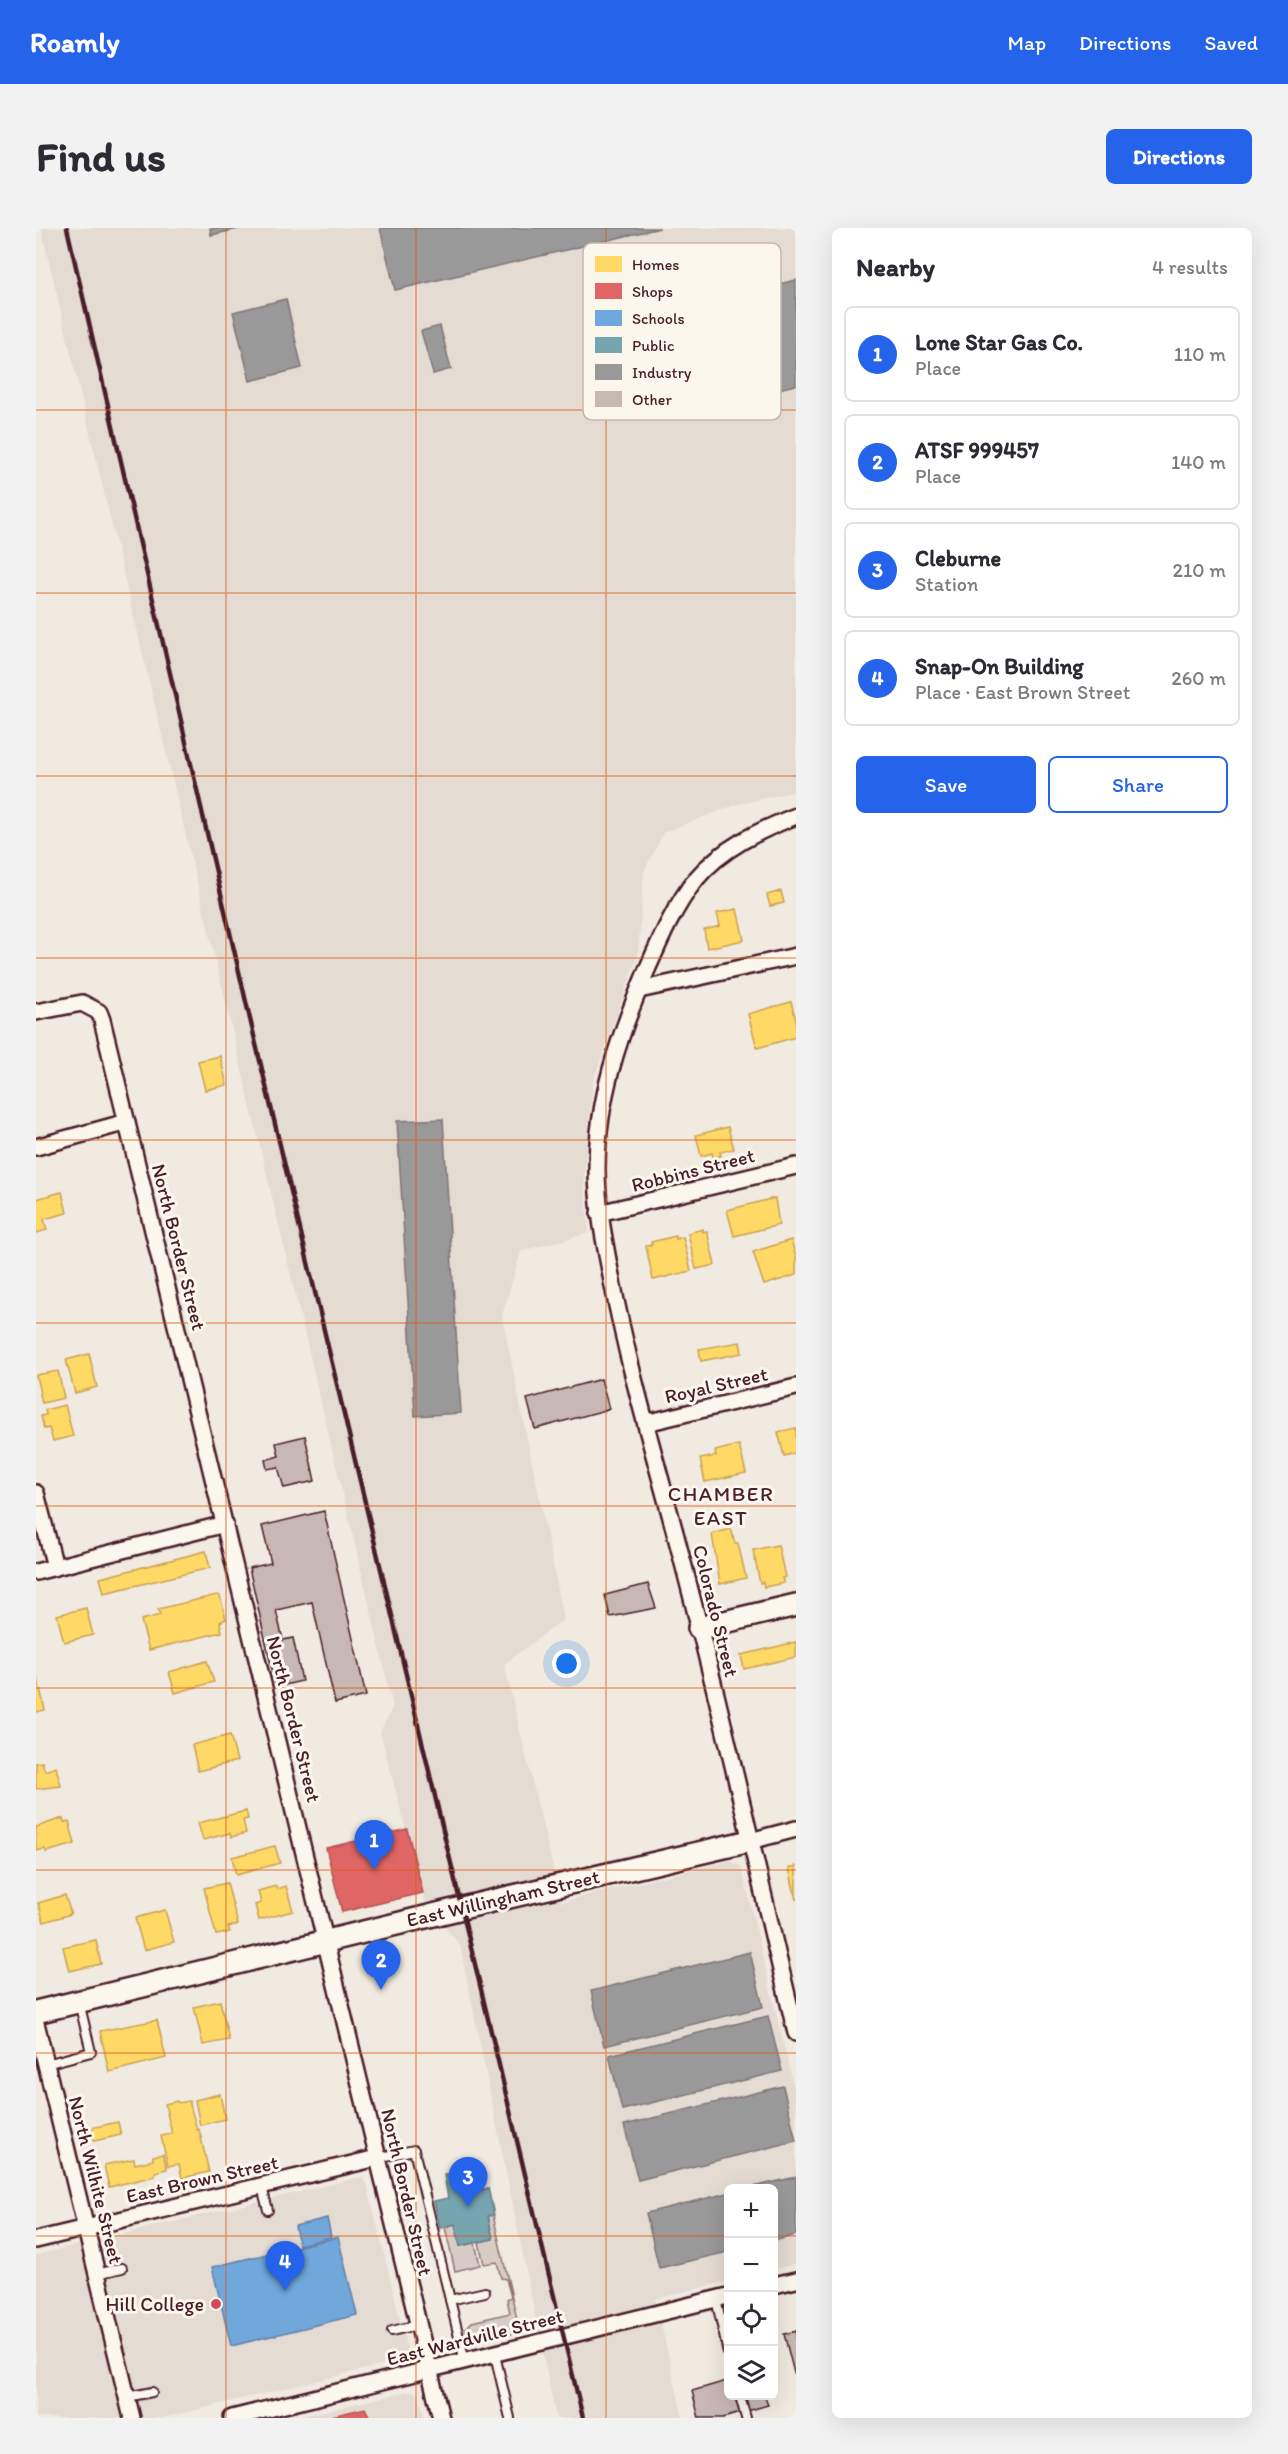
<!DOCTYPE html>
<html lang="en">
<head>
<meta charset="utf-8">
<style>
  body { margin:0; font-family:Itim,sans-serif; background:#f2f2f3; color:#2b2b33 }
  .controls { position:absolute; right:18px; bottom:18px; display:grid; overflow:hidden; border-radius:9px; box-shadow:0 6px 24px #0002 }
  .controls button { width:54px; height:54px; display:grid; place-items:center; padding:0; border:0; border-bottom:2px solid #e1e1e2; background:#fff; color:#2b2b33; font:30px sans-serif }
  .you { position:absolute; left:531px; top:1436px; width:21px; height:21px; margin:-15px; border:4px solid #fff; border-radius:50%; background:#1a73e8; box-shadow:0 0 0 9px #1a73e833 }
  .badge { display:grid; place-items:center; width:39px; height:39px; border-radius:50%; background:#2563eb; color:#fff; font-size:20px; font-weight:700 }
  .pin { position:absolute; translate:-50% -50px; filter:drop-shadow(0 2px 3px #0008) }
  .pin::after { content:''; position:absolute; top:32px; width:21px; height:18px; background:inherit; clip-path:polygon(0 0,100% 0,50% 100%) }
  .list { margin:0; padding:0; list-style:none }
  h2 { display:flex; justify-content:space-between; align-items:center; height:78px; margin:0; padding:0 24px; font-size:26px }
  h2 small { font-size:20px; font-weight:400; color:#7c7c81 }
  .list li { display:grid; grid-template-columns:39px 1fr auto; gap:18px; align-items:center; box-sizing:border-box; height:96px; margin:0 12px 12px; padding:0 12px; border:2px solid #e1e1e2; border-radius:9px }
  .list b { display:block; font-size:22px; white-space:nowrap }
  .list p { margin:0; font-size:20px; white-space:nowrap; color:#7c7c81 }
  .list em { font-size:20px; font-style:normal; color:#7c7c81 }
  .actions { display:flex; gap:12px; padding:18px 24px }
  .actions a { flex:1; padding:14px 0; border:2px solid #2563eb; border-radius:9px; text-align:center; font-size:21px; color:#2563eb }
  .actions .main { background:#2563eb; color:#fff }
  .icon { flex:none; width:33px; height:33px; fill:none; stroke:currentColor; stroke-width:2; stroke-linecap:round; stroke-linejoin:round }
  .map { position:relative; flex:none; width:760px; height:2190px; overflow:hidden; border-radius:9px }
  header { display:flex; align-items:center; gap:36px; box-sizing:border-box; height:84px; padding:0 30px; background:#2563eb; color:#fff }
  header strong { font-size:28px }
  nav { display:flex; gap:33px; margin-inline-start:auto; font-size:21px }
  .intro { display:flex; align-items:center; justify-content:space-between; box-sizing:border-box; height:144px; padding:0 36px }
  h1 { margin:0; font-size:42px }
  .button { padding:15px 27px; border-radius:9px; background:#2563eb; color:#fff; font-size:21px; font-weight:700 }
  main { display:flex; gap:36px; padding:0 36px }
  aside { flex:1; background:#fff; border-radius:9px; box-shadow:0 6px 24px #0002 }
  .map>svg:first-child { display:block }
  .built { fill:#e4dbd2 }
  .green { fill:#d8ccc6; stroke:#917678; stroke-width:1.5 }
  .homes { fill:#ffd966; stroke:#c9a154; stroke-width:1.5 }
  .shops { fill:#e06666; stroke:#b35154; stroke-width:1.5 }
  .schools { fill:#6fa8dc; stroke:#647fa7; stroke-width:1.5 }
  .public { fill:#76a5af; stroke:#697d87; stroke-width:1.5 }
  .industry { fill:#999; stroke:#817478; stroke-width:1.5 }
  .building { fill:#c8b8b3; stroke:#4a1f2b; stroke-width:1.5 }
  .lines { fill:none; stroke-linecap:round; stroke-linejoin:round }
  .lane-casing { stroke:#4a1f2b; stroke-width:12 }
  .street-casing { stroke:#4a1f2b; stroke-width:20 }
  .secondary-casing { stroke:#4a1f2b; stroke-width:26 }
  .lane { stroke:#fbf7ec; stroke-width:8 }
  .street { stroke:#fbf7ec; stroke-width:15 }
  .secondary { stroke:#fbf7ec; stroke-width:21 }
  .rail { stroke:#4a1f2b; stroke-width:4.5 }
  .grid { fill:none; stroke:#e0560e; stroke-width:1.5; stroke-opacity:0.55 }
  .poi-dot { fill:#d1495b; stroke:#fbf7ec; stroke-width:2 }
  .labels { text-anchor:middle; stroke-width:6; stroke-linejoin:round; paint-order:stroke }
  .street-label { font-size:20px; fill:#4a1f2b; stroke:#fbf7ec }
  .poi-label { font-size:20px; fill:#4a1f2b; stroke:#fbf7ec; text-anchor:end }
  .neighbourhood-label { font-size:21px; letter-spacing:1.5px; fill:#4a1f2b; stroke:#fbf7ec }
  .key { fill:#fbf7ec; stroke:#c6b6b2; stroke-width:1.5 }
  .key-label { font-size:16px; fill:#4a1f2b }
</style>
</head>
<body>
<header>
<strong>Roamly</strong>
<nav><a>Map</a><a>Directions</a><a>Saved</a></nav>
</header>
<div class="intro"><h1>Find us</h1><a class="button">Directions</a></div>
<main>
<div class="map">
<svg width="760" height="2190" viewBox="0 0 760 2190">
  <rect width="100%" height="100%" fill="#f0eae0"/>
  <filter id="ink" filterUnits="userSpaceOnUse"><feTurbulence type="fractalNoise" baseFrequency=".0167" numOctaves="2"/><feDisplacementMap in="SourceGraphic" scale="12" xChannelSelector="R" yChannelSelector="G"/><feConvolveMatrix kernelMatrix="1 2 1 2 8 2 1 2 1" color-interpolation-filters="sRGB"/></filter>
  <g filter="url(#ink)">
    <g class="built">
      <path d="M5,0H760V563L699,577L628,604L608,643L602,727L557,853L548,946L553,1005L485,1023L466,1088L528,1391L468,1436L525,1674L692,1633L705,1638L760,1868V2036L738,2041V1960H692V2053L619,2071L647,2190H520L424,1717L390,1677L344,1504L357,1479L343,1417Z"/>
      <path d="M321,1950H327L331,1956L372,2124L367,2132L126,2190H0V2027Z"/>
      <path d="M373,2163L383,2166L388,2190H259Z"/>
    </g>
    <g class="green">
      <path d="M457,1987L484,2104L434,2115L429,2101L436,2094L474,2085L471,2071L475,2069L470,2051L465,2050L461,2034L448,2036L443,2014L457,2011L452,1988Z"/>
      <path d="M419,1996L424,2018L439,2015L444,2037L419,2043L409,1999Z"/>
    </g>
    <g class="homes">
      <path d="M745,663L748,675L734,678L731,667Z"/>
      <path d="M701,681L708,712L671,720L668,702L684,698L681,685Z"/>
      <path d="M755,774L760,792V809L721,820L712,786Z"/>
      <path d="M184,828L191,857L169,862L162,833Z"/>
      <path d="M692,899L698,921L684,924L685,928L677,929L676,925L665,928L660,907Z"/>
      <path d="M26,964L31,985L8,991L11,1002L0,1005V971Z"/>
      <path d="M739,970L743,997L698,1008L691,982Z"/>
      <path d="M667,1001V1004L671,1003L679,1037L660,1041L652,1005Z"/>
      <path d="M640,1008V1011L647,1009L655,1043L617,1052L610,1018L616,1017L615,1014Z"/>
      <path d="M755,1012L760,1029V1047L728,1057L717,1024Z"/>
      <path d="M704,1114L706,1125L665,1133L663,1121Z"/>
      <path d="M53,1126L61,1159L39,1165L30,1132Z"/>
      <path d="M22,1143L28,1170L6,1175L0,1147Z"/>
      <path d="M29,1177L37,1208L17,1213L13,1200L8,1201L5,1188L10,1187L9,1182Z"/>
      <path d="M760,1200V1225L748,1228L742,1204Z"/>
      <path d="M703,1217L710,1245L669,1254L664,1231L680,1228L679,1223Z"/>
      <path d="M695,1301L699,1315H702L710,1350L684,1356L676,1306Z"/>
      <path d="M742,1317L749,1349L746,1350L748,1355L728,1359L727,1354L724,1355L717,1322Z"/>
      <path d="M170,1323L174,1340L68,1365L64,1350Z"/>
      <path d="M181,1367L184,1368L190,1391L184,1394L186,1404L113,1422L105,1392L124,1387L122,1381Z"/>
      <path d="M50,1380L57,1407L28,1414L21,1387Z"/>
      <path d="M760,1414V1429L708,1441L705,1427Z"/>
      <path d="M171,1433L178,1454L139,1465L133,1444Z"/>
      <path d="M2,1452L9,1482L0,1484V1453Z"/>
      <path d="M194,1507L201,1533L162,1543L156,1517Z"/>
      <path d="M6,1534L9,1543L20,1539L25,1558L0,1561V1535Z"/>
      <path d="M210,1583L212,1591L207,1592L210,1605L195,1609L194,1605L167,1612L162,1595Z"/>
      <path d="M27,1590L28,1594L33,1593L39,1616L10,1624L9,1621L0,1623V1599Z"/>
      <path d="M239,1618L244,1635L200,1647L196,1629Z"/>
      <path d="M760,1638V1672L753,1640Z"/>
      <path d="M191,1655L202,1697L192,1699L194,1704L180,1707L168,1660Z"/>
      <path d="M240,1658L241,1661L250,1658L257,1683L223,1692L219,1677L225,1675L222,1663Z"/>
      <path d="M29,1667L35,1686L8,1694L2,1675Z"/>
      <path d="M129,1682L138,1714L108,1722L99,1690Z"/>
      <path d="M60,1712L65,1736L33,1743L27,1719Z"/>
      <path d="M184,1773L193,1812L167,1817L158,1779Z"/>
      <path d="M121,1792L130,1830L73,1844L64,1803Z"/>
      <path d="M184,1866L189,1891L164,1897L159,1872Z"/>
      <path d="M141,1873L142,1875L153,1873L161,1902L163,1901L173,1944L146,1950L143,1936L132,1938L125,1908L136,1906L129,1876Z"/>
      <path d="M82,1894L85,1907L58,1913L55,1900Z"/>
      <path d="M127,1926L131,1941L119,1944V1948L73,1959L68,1937L98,1931L99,1936L117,1932V1928Z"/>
    </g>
    <g class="shops">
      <path d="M371,1601L387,1665L306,1684L290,1620Z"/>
      <path d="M329,2180L334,2190H297L296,2188Z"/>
    </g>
    <g class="schools">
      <path d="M291,1990L295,2009L263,2017L259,1998Z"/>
      <path d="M302,2009L321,2087L195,2118L176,2039Z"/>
    </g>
    <path class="public" d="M440,1939L445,1962L452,1960L458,1987L452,1988L457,2011L424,2018L419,1996L404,2000L398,1973L412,1970L408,1947Z"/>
    <g class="industry">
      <path d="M174,0H207L175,7Z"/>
      <path d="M344,0H624L359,62Z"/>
      <path d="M760,52V157L712,168L688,69Z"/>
      <path d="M250,71L266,140L214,153L197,84Z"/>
      <path d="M404,98L415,141L397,146L385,103Z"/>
      <path d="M407,891L425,1185L379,1188L361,893Z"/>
      <path d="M714,1724L727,1779L568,1818L555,1763Z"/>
      <path d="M732,1788L746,1843L586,1882L573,1827Z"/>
      <path d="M747,1858L760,1913L602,1952L588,1897Z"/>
      <path d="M760,1949V2007L738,2013V1960H712Z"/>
      <path d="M692,1965V2024L623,2040L610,1985Z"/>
    </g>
    <g class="building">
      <path d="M565,1151L573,1181L499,1201L491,1171Z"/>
      <path d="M269,1208L279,1253L248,1260L242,1239L231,1241L229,1232L243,1228L240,1215Z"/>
      <path d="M288,1283L330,1468L299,1475L276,1374L240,1382L247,1412L257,1410L266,1453L240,1459L213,1340L235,1335L226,1298Z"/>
      <path d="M612,1356L620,1380L574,1389L569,1367Z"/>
      <path d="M760,2103V2145H758L748,2106Z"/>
      <path d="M687,2154H692V2168H729L732,2177L687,2190H663L656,2163Z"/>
    </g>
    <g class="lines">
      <g class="lane-casing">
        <g id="lane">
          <path d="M10,1836L55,1824L43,1774"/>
          <path d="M341,1930L378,1922L429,2134"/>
          <path d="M226,1959L232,1982"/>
          <path d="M61,2046L86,2040"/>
          <path d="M680,2071L692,2125"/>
          <path d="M414,2072L449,2064"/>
          <path d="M356,2103L381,2097"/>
          <path d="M459,2127L474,2190"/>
          <path d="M704,2168L710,2190"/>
          <path d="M91,2169L116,2164"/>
        </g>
      </g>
      <g class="street-casing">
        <g id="street">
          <path d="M760,588C724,602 686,620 660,651C638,679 624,712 610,744C583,808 561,871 561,941C561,979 569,1016 576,1053C593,1141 619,1229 642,1316C685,1478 721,1642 760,1805"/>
          <path d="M603,762L760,728"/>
          <path d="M0,784L46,775L63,784L66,792L405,2190"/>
          <path d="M0,919L91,894"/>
          <path d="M563,985L760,938"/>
          <path d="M610,1195L760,1159"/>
          <path d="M0,1265L19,1339"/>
          <path d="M0,1344L189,1296"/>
          <path d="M714,1613L760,1601"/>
          <path d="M0,1795L96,2190"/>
          <path d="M0,2012L341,1930"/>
          <path d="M738,2057L760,2052"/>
          <path d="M196,2190L692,2068"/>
        </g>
      </g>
      <g class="secondary-casing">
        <g id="secondary">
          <path d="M663,1400L760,1377"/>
          <path d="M0,1784L426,1680L714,1613"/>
        </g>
      </g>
      <use href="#lane" class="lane"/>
      <use href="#street" class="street"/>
      <use href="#secondary" class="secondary"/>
      <path class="rail" d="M31,0L214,791L547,2190"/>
    </g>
  </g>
  <path class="grid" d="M190,0V2190M380,0V2190M570,0V2190M0,182H760M0,365H760M0,548H760M0,730H760M0,912H760M0,1095H760M0,1278H760M0,1460H760M0,1642H760M0,1825H760M0,2008H692M738,2008H760"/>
  <circle class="poi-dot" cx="180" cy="2076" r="6"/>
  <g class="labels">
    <g class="street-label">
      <text transform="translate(657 942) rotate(-14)" y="7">Robbins Street</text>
      <text transform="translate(143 1019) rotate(76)" y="7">North Border Street</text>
      <text transform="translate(680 1157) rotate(-13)" y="7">Royal Street</text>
      <text transform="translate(680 1383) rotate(76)" y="7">Colorado Street</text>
      <text transform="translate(258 1491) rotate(76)" y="7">North Border Street</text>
      <text transform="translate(467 1670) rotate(-13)" y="7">East Willingham Street</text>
      <text transform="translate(166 1951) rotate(-13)" y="7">East Brown Street</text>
      <text transform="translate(60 1952) rotate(76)" y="7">North Wilhite Street</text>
      <text transform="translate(371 1964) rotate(77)" y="7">North Border Street</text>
      <text transform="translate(439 2109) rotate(-14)" y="7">East Wardville Street</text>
    </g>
    <g class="poi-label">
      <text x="168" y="2083">Hill College</text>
    </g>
    <g class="neighbourhood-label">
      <text x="685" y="1273">CHAMBER<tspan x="685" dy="24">EAST</tspan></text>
    </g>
  </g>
  <rect x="547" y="15" width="198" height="177" rx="9" class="key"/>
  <rect x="559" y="28" width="27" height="16" fill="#ffd966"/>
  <rect x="559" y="55" width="27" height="16" fill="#e06666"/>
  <rect x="559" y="82" width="27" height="16" fill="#6fa8dc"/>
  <rect x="559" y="109" width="27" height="16" fill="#76a5af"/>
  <rect x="559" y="136" width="27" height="16" fill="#999"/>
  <rect x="559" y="163" width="27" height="16" fill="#c8b8b3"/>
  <g class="key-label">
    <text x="596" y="42">Homes</text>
    <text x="596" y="69">Shops</text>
    <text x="596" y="96">Schools</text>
    <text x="596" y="123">Public</text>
    <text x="596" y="150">Industry</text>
    <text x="596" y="177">Other</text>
  </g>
</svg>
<div class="controls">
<button>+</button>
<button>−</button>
<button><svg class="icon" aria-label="locate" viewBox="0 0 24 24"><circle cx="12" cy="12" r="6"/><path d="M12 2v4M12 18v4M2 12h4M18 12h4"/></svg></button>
<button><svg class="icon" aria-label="layers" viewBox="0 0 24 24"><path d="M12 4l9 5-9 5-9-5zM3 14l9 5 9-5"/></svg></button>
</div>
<div class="you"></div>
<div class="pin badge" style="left:338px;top:1642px">1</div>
<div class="pin badge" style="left:345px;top:1762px">2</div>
<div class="pin badge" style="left:432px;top:1979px">3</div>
<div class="pin badge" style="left:249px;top:2063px">4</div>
</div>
<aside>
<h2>Nearby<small>4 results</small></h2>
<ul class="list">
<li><span class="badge">1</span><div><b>Lone Star Gas Co.</b><p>Place</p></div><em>110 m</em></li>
<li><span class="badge">2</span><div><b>ATSF 999457</b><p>Place</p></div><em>140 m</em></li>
<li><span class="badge">3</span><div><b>Cleburne</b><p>Station</p></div><em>210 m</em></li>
<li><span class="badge">4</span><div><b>Snap-On Building</b><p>Place · East Brown Street</p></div><em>260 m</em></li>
</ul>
<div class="actions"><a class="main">Save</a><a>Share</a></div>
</aside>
</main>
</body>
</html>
